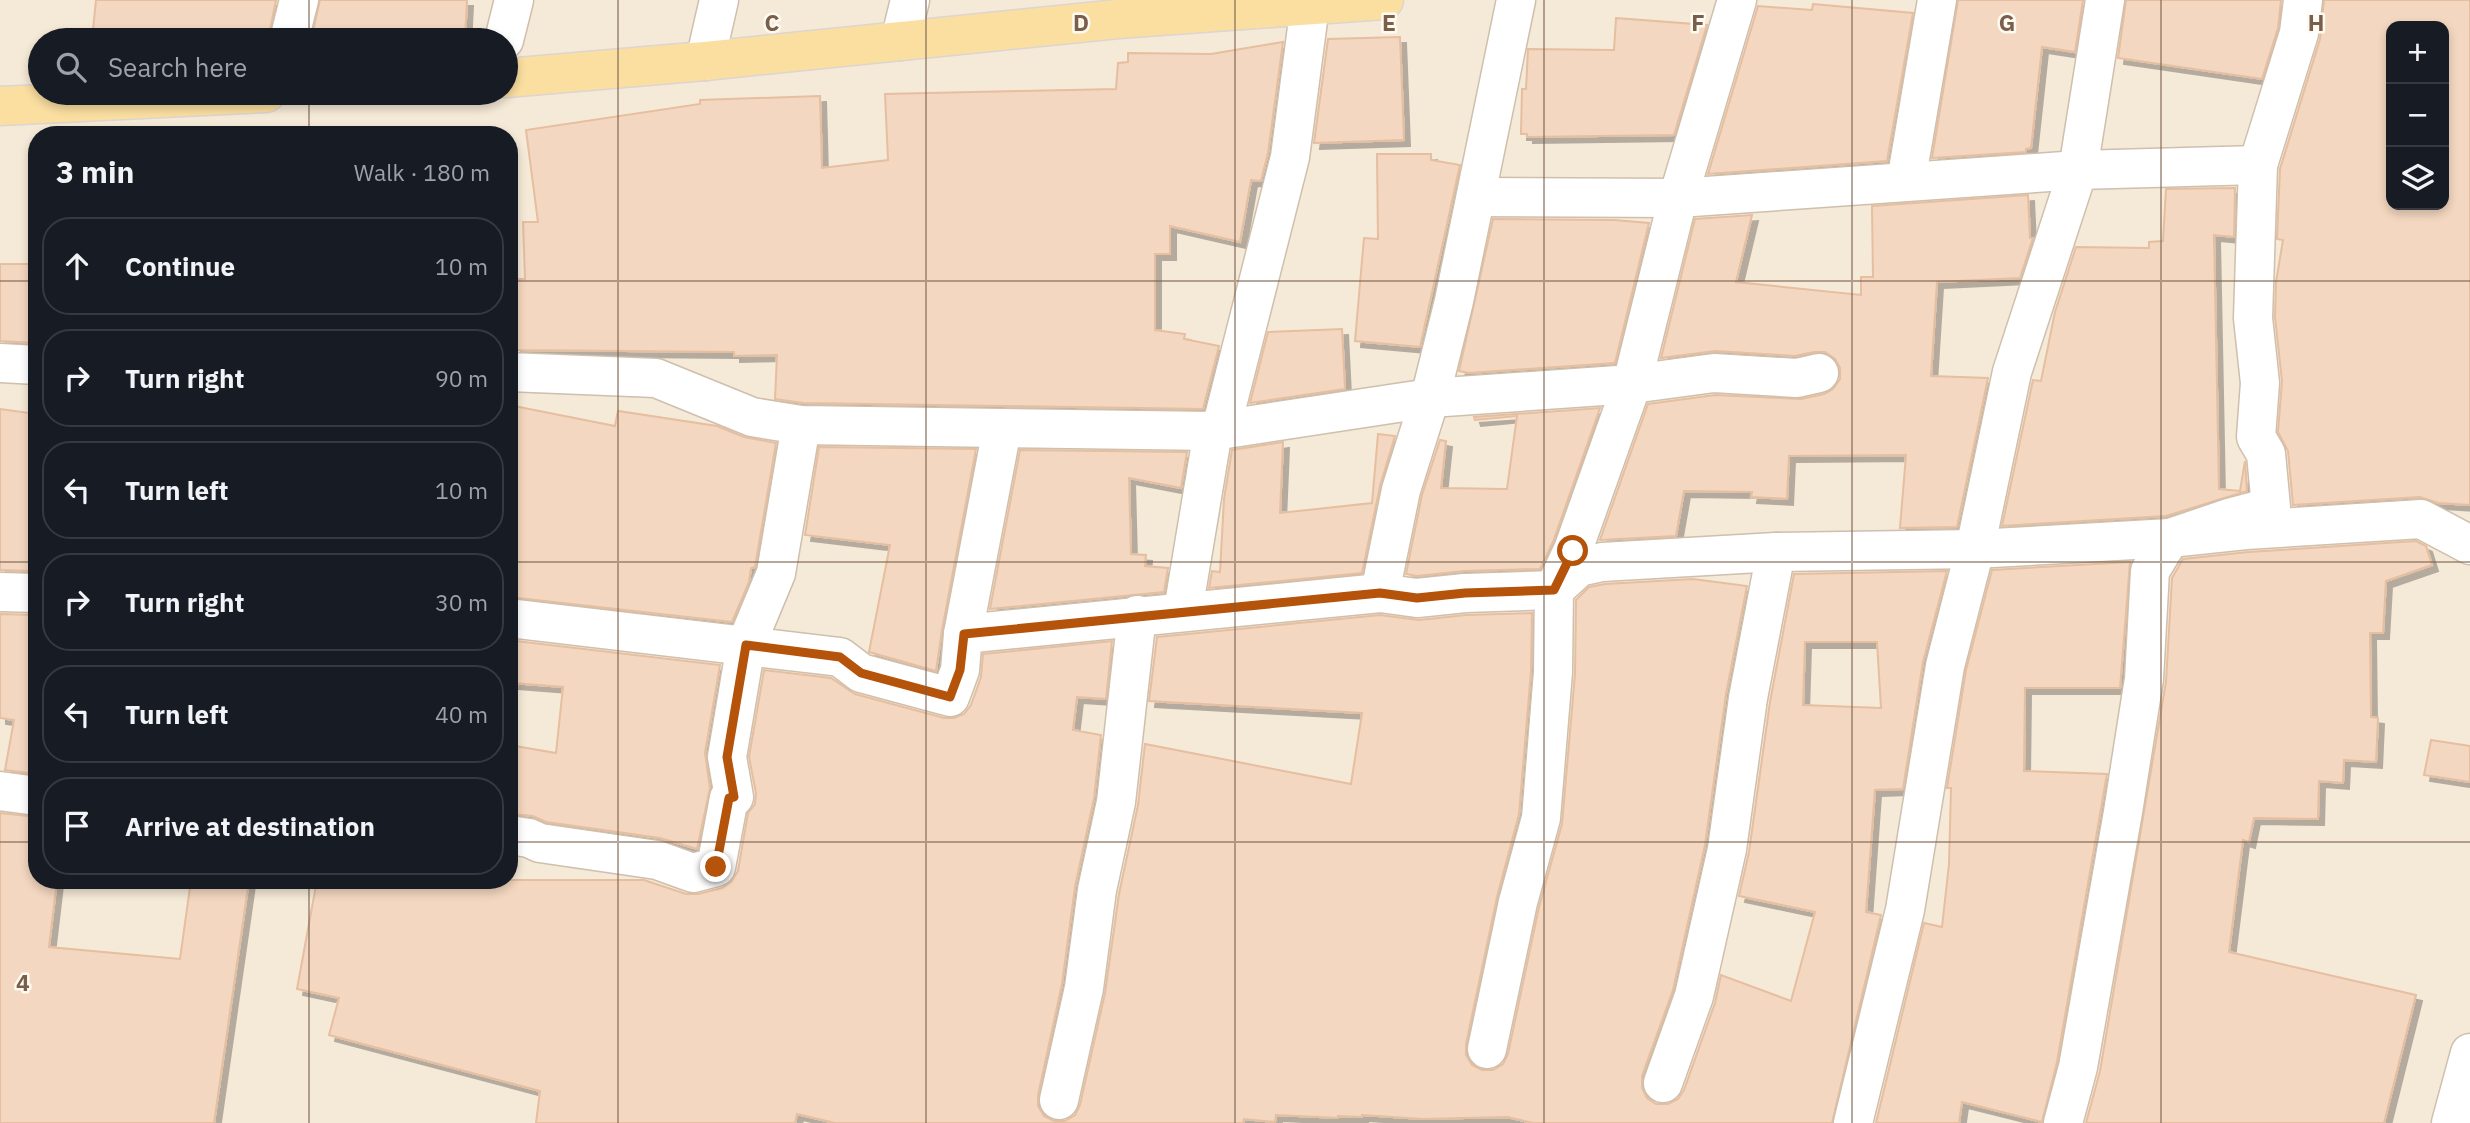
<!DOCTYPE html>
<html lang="en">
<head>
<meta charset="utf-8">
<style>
  body { margin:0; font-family:"IBM Plex Sans",sans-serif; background:#242831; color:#f1f3f6 }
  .controls { position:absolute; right:21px; top:21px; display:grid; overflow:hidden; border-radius:14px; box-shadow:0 4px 10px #0003 }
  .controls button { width:63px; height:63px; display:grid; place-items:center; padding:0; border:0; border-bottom:2px solid #363941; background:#171b24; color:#f1f3f6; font:35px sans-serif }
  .stop { position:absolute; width:21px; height:21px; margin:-16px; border:5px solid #b45309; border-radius:50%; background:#fff }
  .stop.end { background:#b45309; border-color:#fff; box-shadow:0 2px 7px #0008 }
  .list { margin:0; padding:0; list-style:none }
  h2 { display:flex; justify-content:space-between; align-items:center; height:91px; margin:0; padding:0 28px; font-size:30px }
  h2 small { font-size:23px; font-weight:400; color:#9ea1a6 }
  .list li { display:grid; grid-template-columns:46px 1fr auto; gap:21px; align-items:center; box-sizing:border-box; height:98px; margin:0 14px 14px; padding:0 14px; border:2px solid #363941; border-radius:28px }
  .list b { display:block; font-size:26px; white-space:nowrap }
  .list em { font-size:23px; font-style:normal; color:#9ea1a6 }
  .icon { flex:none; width:38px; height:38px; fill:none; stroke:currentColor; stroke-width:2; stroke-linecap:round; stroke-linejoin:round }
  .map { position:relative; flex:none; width:2470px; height:1123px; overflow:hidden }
  .search { position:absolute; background:#171b24; box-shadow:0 4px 10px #0003; left:28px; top:28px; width:490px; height:77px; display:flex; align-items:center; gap:18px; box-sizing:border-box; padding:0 24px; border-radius:38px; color:#9ea1a6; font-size:26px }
  .panel { position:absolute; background:#171b24; box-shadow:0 4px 10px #0003; left:28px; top:126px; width:490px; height:763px; border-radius:28px }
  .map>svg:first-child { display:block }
  .residential { fill:#f5e9d7; fill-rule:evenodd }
  .building { fill:#f3d7c0; stroke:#e6bea0; stroke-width:2; fill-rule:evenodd; filter:url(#shadow) }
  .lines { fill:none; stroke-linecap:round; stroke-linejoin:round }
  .minor-casing { stroke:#cfbfad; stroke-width:41 }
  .major-casing { stroke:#dcd5d0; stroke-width:41 }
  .minor { stroke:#fff; stroke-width:38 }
  .major { stroke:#fbdfa1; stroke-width:38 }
  .route { stroke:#b45309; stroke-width:9 }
  .grid { fill:none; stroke:#785e4b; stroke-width:2; stroke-opacity:0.55 }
  .grid-label { font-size:23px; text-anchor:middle; font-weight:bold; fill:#785e4b; stroke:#fffaf0; stroke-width:5; stroke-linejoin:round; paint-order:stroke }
</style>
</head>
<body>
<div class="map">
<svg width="2470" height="1123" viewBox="0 0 2470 1123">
  <defs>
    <filter id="shadow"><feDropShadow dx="6" dy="6" stdDeviation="0" flood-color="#0004"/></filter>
  </defs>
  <rect width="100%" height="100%" fill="#fdf6e9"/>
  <path class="residential" d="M0,0H2470V1123H0ZM2391,26H2444V205H2391ZM40,40H506V93H40ZM37,135H509V880H37Z"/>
  <g class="building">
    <path d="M96,0H276L268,40H92Z"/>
    <path d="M320,0H467L465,40L384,34L383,40H311Z"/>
    <path d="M1958,0H2083L2075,52L2042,47L2031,148L2026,149V152L1932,158Z"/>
    <path d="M2126,0H2281L2278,28L2262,79L2118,58Z"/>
    <path d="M2324,0H2470V505L2438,503L2420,497L2293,505L2288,451L2278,432L2282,381L2275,317L2276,282L2283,240L2277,239L2280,169L2320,39ZM2391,26H2444V205H2391Z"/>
    <path d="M1813,4L1913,13L1887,161L1708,174L1758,6L1812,10Z"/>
    <path d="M1616,18L1707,25L1674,135L1527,137V134H1521L1522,89H1526L1528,49L1614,50Z"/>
    <path d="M1400,37L1404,140L1314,143L1328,39Z"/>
    <path d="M1283,42L1268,153L1261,181L1251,180L1240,242L1170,226V254H1155V330L1185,334L1184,339L1219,346L1203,409L803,403L775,399L777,355L734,356V352L515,350V279H525L523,222H538L526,130L700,104V100L820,96L822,168L888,160L885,94L1116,89L1118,63L1128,62V53L1211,54Z"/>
    <path d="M1377,154H1431V160L1460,165L1420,347L1355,341L1364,238L1378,239Z"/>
    <path d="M2235,188L2234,237L2214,235L2219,489L2240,491L2245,461L2247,491L2166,516L2002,526L2033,380L2041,381L2055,312L2076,247L2149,248V242L2163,241L2166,189Z"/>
    <path d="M2028,195L2030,238H2033L2020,278L1937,282L1931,376L1988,378L1957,527L1900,528L1906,455L1789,456L1787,499L1751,497L1752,492L1684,491L1676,536L1600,540L1648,404L1715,395L1801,399L1824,394L1833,389L1840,379V368L1835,359L1825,352H1814L1795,356L1715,351L1661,358L1695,219L1752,215L1736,282L1861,295V277H1873L1872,206Z"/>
    <path d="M1493,219L1614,220L1649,223L1615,363L1469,373L1459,371Z"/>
    <path d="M0,264H37V343L0,341Z"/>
    <path d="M1342,329L1345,389L1250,403L1268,332Z"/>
    <path d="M509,405L615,426L618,411L717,426L744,437L776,443L755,567L751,568L749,582L732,622L509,597Z"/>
    <path d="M1600,408L1553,542L1540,569L1464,571L1417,576L1406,574L1422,495L1440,440L1446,441L1441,488L1507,489L1517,416L1475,420L1474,417Z"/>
    <path d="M0,409L37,414V571L0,570Z"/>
    <path d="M1378,434L1395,436L1380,486L1362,573L1209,588L1212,571L1220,572L1224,499L1232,450L1283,442L1280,513L1372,503Z"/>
    <path d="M819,447L976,449L942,630L936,671L869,652L890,545L805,535Z"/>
    <path d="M1020,450L1187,452L1181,488L1129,478L1131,554L1146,555L1145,566L1168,568L1164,592L990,609Z"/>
    <path d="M2416,541L2426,546L2432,565L2386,581L2383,633H2370L2371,717L2378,718L2376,762L2344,760L2343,783L2319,781L2318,819L2254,818L2249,842L2243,840L2229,952L2416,995L2384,1123H2086L2100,1071L2166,682L2172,578L2183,559L2248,552Z"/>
    <path d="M2130,562L2120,688H2025L2024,771L2107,774L2057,1062L2042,1122L1962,1102L1959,1123H1876L1924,923L1942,927L1949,864L1951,788H1947L1966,670L1992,570Z"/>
    <path d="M1947,571L1923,662L1903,789L1875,790L1866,912L1881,915L1832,1123H1533L1507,1117L1423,1119L1362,1115V1117L1338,1116V1118L1276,1115L1275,1122L1244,1119L1243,1123H835L797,1114L795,1123H536L540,1091L329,1035L339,998L297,989L317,880H644L686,894H698L722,888L731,882L738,871L748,813L755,804L756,793L749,757L764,670L831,678L855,694L944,718H954L964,714L971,705L981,677L983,654L1112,641L1106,699L1077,697L1073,730L1101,735L1094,798L1075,887L1062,984L1038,1095V1106L1044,1116L1054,1121H1065L1075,1115L1080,1105L1105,993L1119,894L1138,805L1145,744L1351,784L1362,713L1149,701L1157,637L1380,615L1419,620L1466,615L1532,613L1531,671L1519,814L1497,897L1466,1044V1055L1472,1065L1482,1070H1493L1503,1064L1508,1054L1539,907L1562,824L1575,674L1576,600L1589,587L1605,584L1693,579L1747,586L1726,694L1705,845L1673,990L1642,1076V1088L1647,1098L1656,1104H1668L1678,1099L1684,1090L1715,1003L1721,975L1791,1001L1815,912L1739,896L1749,852L1770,702L1794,574ZM1805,642H1877L1881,708L1803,705Z"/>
    <path d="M0,614L37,615V774L5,770L14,720L0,718Z"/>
    <path d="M516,641L720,665L705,753L710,788L697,849L660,838L546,822L533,816L509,814V745L556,753L563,687L513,683Z"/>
    <path d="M2431,740L2470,746V782L2424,775Z"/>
    <path d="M0,813L37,817V880H57L49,947L180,959L191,880H249L214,1123H0Z"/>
  </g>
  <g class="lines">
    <g class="minor-casing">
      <g id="minor">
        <path d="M289,40L299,0"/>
        <path d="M504,40L514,0"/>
        <path d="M900,41L910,0"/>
        <path d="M705,61L719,0"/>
        <path d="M1906,182L1937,0"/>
        <path d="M1476,197L1678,198L2078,170L2258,165"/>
        <path d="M0,363L37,365"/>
        <path d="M509,372L656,378L752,417L801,425L1213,431L1430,398L1632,384L1714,373L1797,378L1819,373"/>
        <path d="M0,592L37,593"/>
        <path d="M1380,593L1401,490L1430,398L1454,301L1516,0"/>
        <path d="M1183,611L1213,431L1223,421L1290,157L1310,5"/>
        <path d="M509,618L840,657L861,673L950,697L960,670L963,634L1380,593L1417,598L1465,593L1554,590L1579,567L1602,562L1776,552L1975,549L2170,538L2246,530L2421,519L2470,545"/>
        <path d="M963,634L1002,429"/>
        <path d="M0,791L37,796"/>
        <path d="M509,835L529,838L540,843L657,860L693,873L716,867L729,798L734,797L727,757L746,645L776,573L801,425"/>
        <path d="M1487,1049L1518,902L1541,818L1553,672L1554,590L1573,550L1632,384L1678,198L1737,0"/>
        <path d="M1663,1083L1694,996L1727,849L1748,698L1776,552"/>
        <path d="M1059,1100L1084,988L1097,890L1116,802L1137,615"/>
        <path d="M1853,1123L1905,910L1945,666L1975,549L2012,372L2078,170L2105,0"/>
        <path d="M2063,1123L2078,1067L2123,812L2144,679L2150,571L2170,538L2229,518L2271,507L2266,454L2256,437L2260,383L2253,318L2258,165L2299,33L2303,0"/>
        <path d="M2451,1123L2470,1053"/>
      </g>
    </g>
    <g class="major-casing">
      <g id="major">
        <path d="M506,78L705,61L1118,19L1384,0"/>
        <path d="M0,106L266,93"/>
      </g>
    </g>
    <use href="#minor" class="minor"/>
    <use href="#major" class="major"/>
  </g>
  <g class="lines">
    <path class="route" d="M716,867L729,798L734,797L727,757L746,645L840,657L861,673L950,697L960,670L964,634L1380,593L1417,598L1465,593L1554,590L1573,551"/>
  </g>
  <path class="grid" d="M309,0V40M618,0V1123M926,0V1123M1235,0V1123M1544,0V1123M1852,0V1123M2161,0V1123M309,93V135M0,281H37M509,281H2470M0,562H37M509,562H2470M0,842H37M509,842H2470M309,880V1123"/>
  <g class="grid-label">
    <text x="772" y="31">C</text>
    <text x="1081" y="31">D</text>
    <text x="1389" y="31">E</text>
    <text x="1698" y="31">F</text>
    <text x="2007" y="31">G</text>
    <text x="2316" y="31">H</text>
    <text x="23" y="991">4</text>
  </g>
</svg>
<div class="controls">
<button>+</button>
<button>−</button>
<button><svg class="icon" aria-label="layers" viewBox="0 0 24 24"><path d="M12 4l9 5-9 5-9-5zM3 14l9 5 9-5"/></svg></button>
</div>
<div class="stop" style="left:1573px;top:551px"></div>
<div class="stop end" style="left:716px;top:867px"></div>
<div class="search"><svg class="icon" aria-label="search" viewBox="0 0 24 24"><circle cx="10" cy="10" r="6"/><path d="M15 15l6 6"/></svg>Search here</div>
<section class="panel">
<h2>3 min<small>Walk · 180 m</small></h2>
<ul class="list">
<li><svg class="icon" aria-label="ahead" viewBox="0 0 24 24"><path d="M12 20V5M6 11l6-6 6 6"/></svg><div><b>Continue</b></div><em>10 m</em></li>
<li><svg class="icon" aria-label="right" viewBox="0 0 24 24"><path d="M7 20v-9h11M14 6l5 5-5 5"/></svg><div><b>Turn right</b></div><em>90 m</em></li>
<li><svg class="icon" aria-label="left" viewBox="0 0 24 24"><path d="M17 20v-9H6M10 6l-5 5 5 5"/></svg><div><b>Turn left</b></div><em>10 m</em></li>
<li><svg class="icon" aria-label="right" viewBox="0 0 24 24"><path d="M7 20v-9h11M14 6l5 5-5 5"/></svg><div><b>Turn right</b></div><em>30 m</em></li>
<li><svg class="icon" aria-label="left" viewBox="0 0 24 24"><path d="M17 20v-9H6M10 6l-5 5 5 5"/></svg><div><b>Turn left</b></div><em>40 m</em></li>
<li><svg class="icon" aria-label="arrive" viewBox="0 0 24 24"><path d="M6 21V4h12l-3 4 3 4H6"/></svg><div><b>Arrive at destination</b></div></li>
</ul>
</section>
</div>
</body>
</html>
